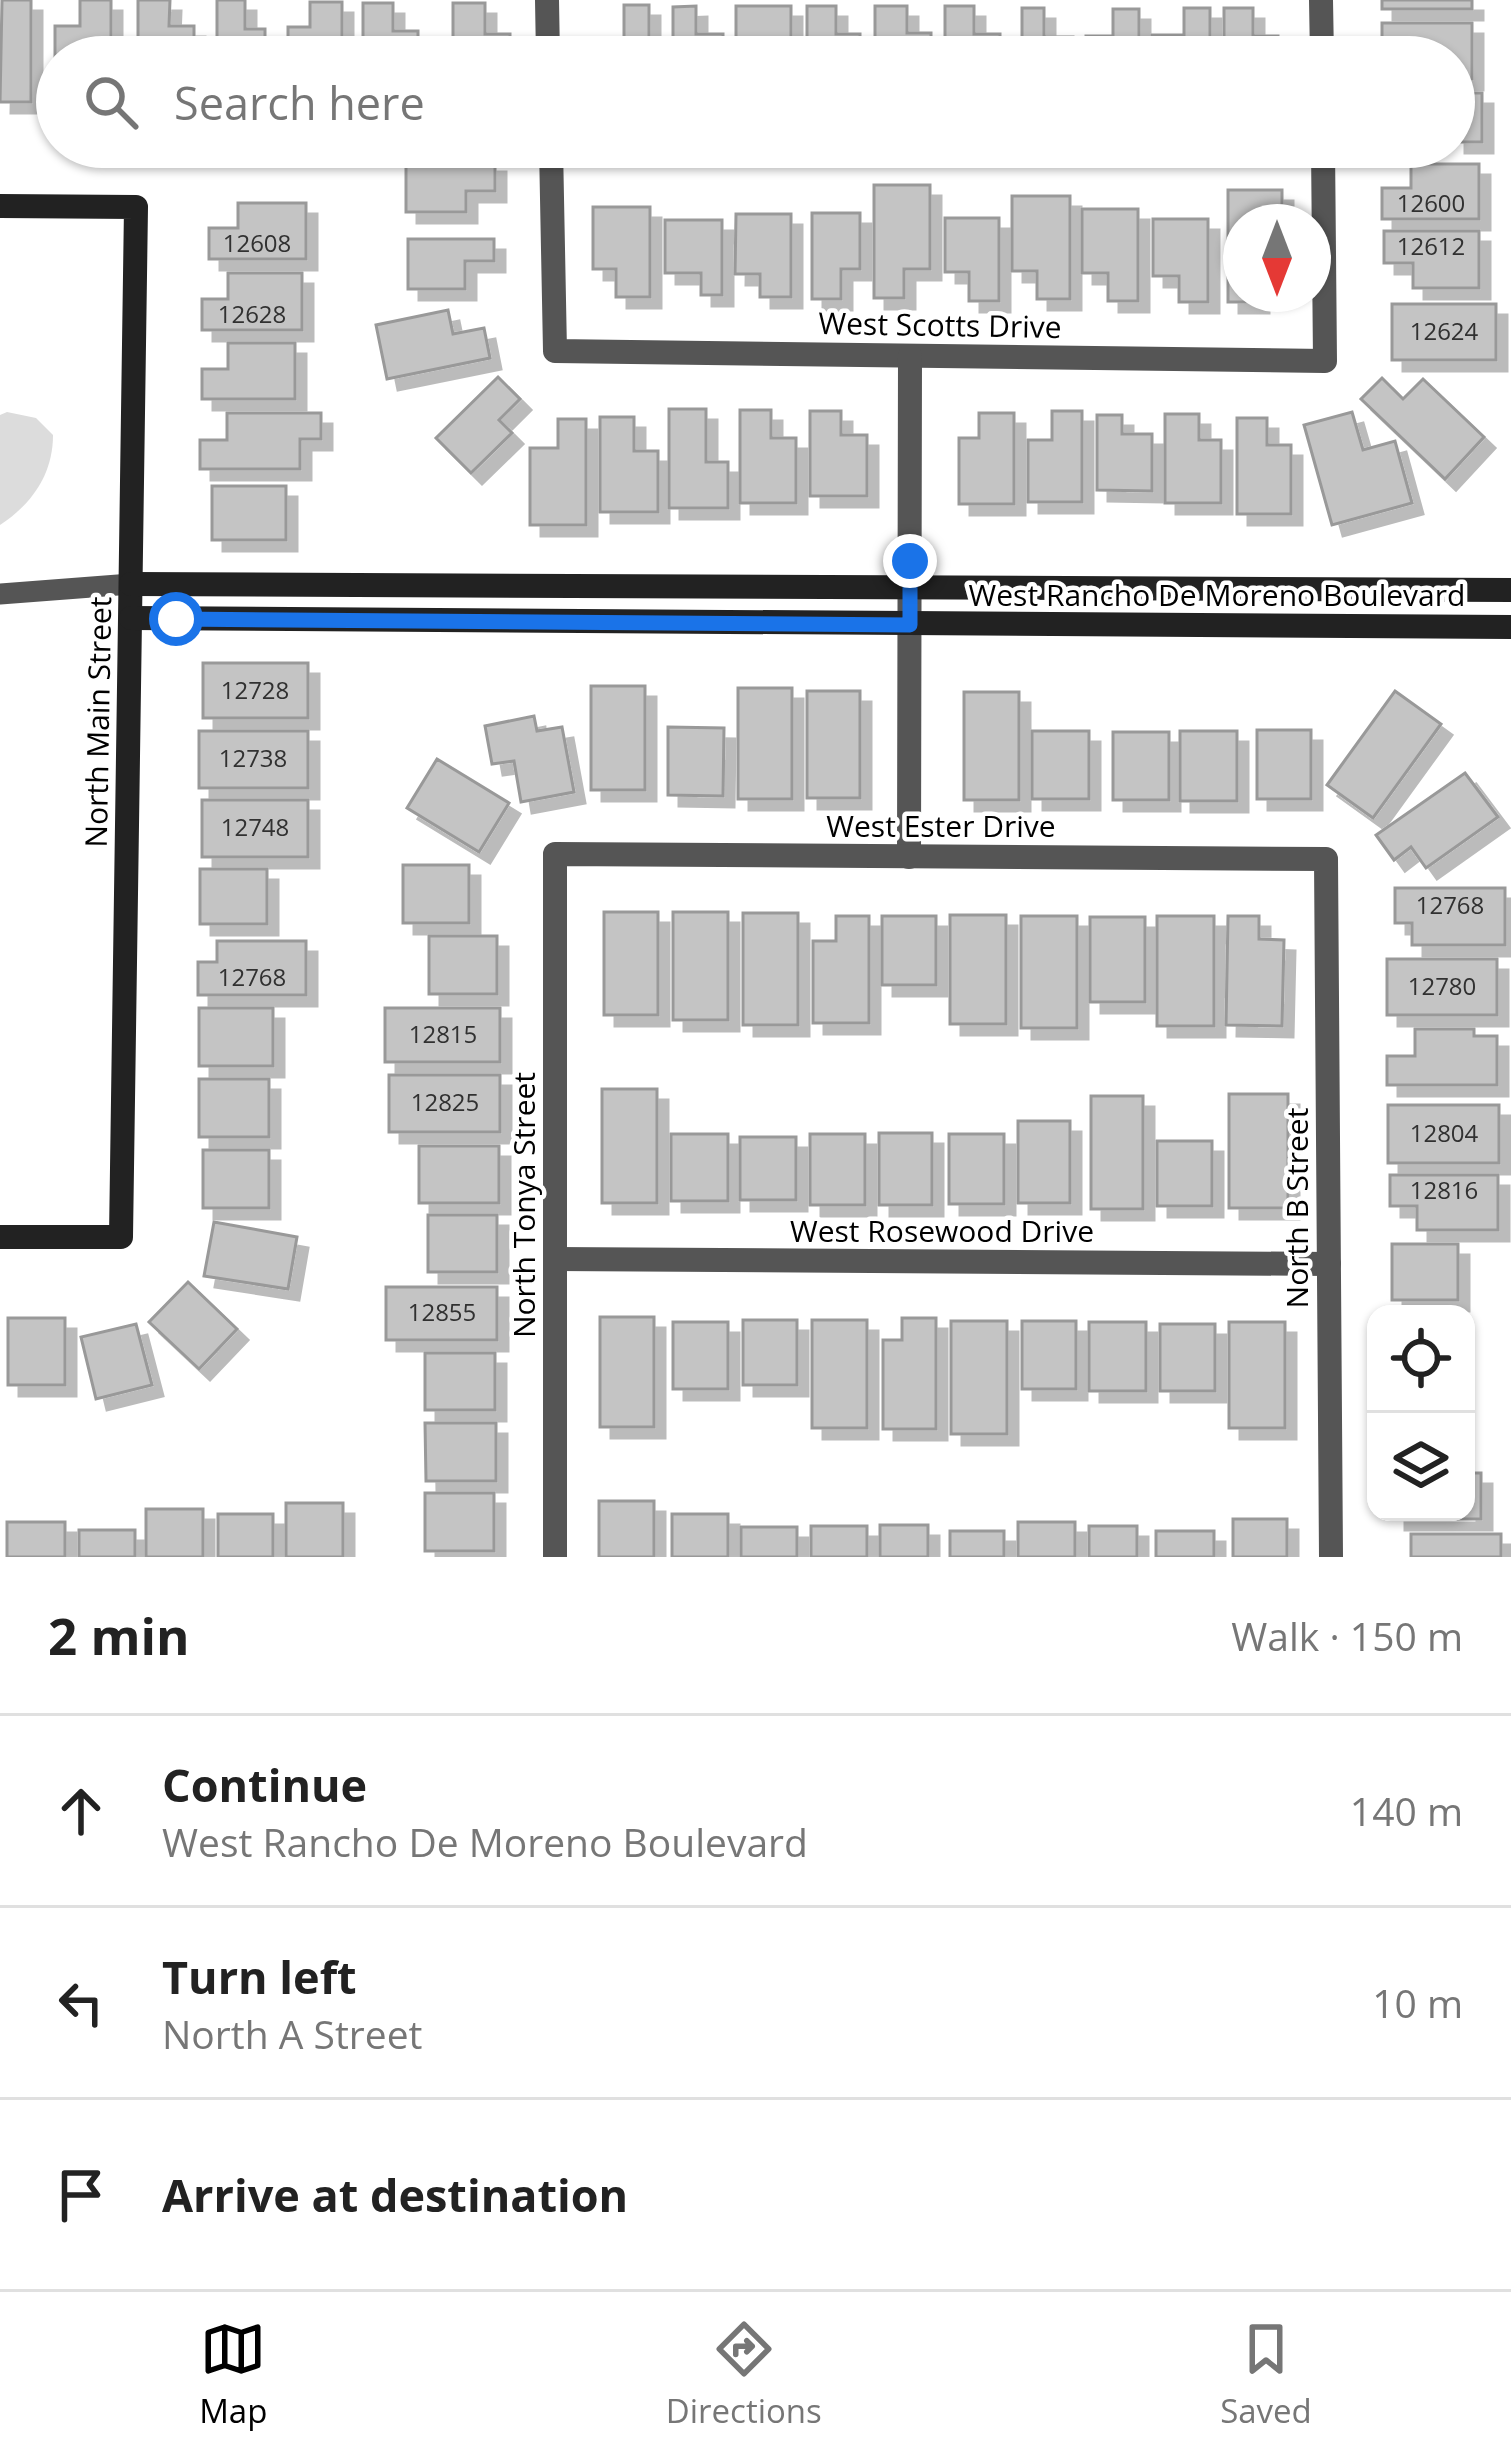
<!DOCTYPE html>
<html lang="en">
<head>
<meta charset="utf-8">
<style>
  body { margin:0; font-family:"Open Sans",sans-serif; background:#f2f2f2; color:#222 }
  .controls { position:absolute; right:36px; bottom:36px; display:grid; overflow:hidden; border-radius:24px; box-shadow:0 3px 9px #0004 }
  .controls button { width:108px; height:108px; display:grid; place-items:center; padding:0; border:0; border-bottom:3px solid #e0e0e0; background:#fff; color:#222; font:60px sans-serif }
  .compass { position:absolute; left:1223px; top:204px; width:108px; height:108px; border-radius:50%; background:#fff; box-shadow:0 3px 9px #0004; rotate:180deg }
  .stop { position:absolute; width:36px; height:36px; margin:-27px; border:9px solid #1a73e8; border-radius:50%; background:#fff }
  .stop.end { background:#1a73e8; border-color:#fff; box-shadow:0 3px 12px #0008 }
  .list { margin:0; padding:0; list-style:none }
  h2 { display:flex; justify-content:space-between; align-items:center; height:156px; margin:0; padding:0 48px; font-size:51px }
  h2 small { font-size:39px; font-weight:400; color:#767676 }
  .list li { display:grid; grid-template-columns:78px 1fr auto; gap:36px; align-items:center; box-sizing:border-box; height:192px; padding:0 48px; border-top:3px solid #e0e0e0 }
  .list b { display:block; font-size:45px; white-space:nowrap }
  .list p { margin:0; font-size:39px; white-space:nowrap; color:#767676 }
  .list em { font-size:39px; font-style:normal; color:#767676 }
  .icon { flex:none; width:66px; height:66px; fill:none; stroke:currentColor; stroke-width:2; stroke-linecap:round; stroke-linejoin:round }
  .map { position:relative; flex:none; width:1511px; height:1557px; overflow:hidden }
  .search { position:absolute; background:#fff; box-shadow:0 3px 9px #0004; left:36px; right:36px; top:36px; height:132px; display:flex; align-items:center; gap:30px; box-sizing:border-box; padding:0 42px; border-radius:66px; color:#767676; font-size:45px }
  .sheet { height:732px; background:#fff }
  nav { display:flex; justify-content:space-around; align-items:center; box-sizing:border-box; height:168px; border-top:3px solid #e0e0e0; background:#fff; font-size:33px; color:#767676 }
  nav a { display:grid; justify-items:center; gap:6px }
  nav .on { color:#000 }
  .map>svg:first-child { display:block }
  .green { fill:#dcdcdc }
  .building { fill:#c4c4c4; stroke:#999; stroke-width:3; filter:url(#shadow) }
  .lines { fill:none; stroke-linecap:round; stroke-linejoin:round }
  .lane { stroke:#555; stroke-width:21 }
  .street { stroke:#555; stroke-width:24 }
  .secondary { stroke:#222; stroke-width:24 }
  .route { stroke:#1a73e8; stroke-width:15 }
  .labels { text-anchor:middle; stroke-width:9; stroke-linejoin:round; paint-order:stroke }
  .number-label { font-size:24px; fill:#313131 }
  .street-label { font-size:30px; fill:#000; stroke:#fff }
</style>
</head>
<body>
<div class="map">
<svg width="1511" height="1557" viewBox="0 0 1511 1557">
  <defs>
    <filter id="shadow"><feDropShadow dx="11" dy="11" stdDeviation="0" flood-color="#0004"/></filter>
  </defs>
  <rect width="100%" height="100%" fill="#fff"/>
  <path class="green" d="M7,412L36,418L53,435C53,474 32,504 0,525V415Z"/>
  <g class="building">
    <path d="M2,0H31V102H0Z"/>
    <path d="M80,0H111V57H57L55,101V26H80Z"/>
    <path d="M138,0H170L169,26H194V57H138Z"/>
    <path d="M217,0H245V29H265V57H217Z"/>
    <rect x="1382" y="0" width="90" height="9"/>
    <path d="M310,2H342V57H288V27H310Z"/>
    <path d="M363,3H393V31H418V57H363Z"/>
    <path d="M453,3H485V34H510V57H453Z"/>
    <path d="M624,5H649V57H595V42H624Z"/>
    <path d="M696,6V34H723V57H673V7Z"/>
    <rect x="736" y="6" width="55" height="51"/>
    <path d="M807,6H836V34H860V57H807Z"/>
    <path d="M875,6H907V33H931V57H875Z"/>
    <path d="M945,6H974V34H1000V57H945Z"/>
    <path d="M1022,8H1044V37H1073V57H1022Z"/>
    <path d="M1184,8H1210V57H1152V35H1184Z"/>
    <path d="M1224,8H1253V36H1278V57H1224Z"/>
    <path d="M1113,9H1139V57H1086V36H1113Z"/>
    <path d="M1382,23H1472V79H1454V57L1382,54Z"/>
    <rect x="1454" y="93" width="28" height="49"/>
    <path d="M406,161H495V191H466V212H406Z"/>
    <path d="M1411,164H1479V219H1382V188H1411Z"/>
    <path d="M874,185H930V269H904V298H874Z"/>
    <path d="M1228,190H1282V222H1241V294H1258V302H1228Z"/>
    <path d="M1012,196H1070V299H1037V271H1012Z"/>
    <path d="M238,203H306V259H209V228H238Z"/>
    <path d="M593,207H650V297H616V269H593Z"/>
    <path d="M1082,209H1138V301H1108V273H1082Z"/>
    <path d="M812,213H860V269H841V299H812Z"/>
    <path d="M736,214H791V297H760V274H735Z"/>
    <path d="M945,218H999V301H969V272H945Z"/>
    <path d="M1153,219H1208V302H1179V276H1153Z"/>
    <path d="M665,220H722V295H701V273H665Z"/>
    <path d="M1384,231H1479V288H1413V263H1384Z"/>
    <path d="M408,239H494V261H465V289H408Z"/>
    <path d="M228,273H302V330H202V299H228Z"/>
    <rect x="1392" y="304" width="104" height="56"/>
    <path d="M448,310L453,334L484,328L490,358L387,379L376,325Z"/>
    <path d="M228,343H295V399H202V369H228Z"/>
    <path d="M498,377L520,399L499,420L512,433L471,473L436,438Z"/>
    <path d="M1382,378L1403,399L1423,379L1484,437L1445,479L1361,399Z"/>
    <path d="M669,409H706V462H728V508H669Z"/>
    <path d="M740,410H771V438H796V503H740Z"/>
    <path d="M810,411H841V435H867V496H810Z"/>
    <path d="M1052,411H1082V502H1028V440H1052Z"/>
    <path d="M1352,412L1363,450L1395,441L1412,503L1332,525L1304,425Z"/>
    <path d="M227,413H321V439H300V469H200V440H227Z"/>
    <path d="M979,413H1014V504H959V438H979Z"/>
    <path d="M1165,414H1199V440H1221V503H1165Z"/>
    <path d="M1097,415H1122V434H1152V491L1097,490Z"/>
    <path d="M600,417H634V451H658V512H600Z"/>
    <path d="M1237,418H1267V445H1291V514H1237Z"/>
    <path d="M558,419H586V525H530V448H558Z"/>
    <rect x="212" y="486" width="74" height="54"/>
    <rect x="203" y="663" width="105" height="55"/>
    <rect x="591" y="686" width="54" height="104"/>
    <rect x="738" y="688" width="54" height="111"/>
    <rect x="807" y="691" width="53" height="107"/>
    <path d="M1395,691L1441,724L1373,818L1327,785Z"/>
    <rect x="964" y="692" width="55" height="108"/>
    <path d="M534,716L537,731L562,727L574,792L521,802L514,761L492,764L485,726Z"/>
    <path d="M668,727L724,728L723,796L668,795Z"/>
    <rect x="1257" y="730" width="54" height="69"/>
    <rect x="199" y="731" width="109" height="57"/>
    <rect x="1032" y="731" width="57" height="68"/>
    <rect x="1180" y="731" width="57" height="70"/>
    <rect x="1113" y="732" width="56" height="68"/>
    <path d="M437,759L509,803L479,852L407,808Z"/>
    <path d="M1465,773L1498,817L1426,868L1411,847L1394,860L1376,835Z"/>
    <rect x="202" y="800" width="106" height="57"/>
    <rect x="403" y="865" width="66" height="58"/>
    <rect x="200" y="869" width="67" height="55"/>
    <path d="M1395,888H1505V945H1412V923H1395Z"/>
    <rect x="604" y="912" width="54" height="103"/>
    <rect x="673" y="912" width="55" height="108"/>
    <rect x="743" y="913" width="55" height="112"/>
    <rect x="950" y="915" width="56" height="109"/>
    <path d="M836,916H869V1023H813V941H836Z"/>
    <rect x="882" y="916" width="54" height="69"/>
    <rect x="1021" y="916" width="56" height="112"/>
    <rect x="1157" y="916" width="57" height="110"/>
    <path d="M1228,916H1259V939L1284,940L1282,1026L1226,1025Z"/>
    <rect x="1090" y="917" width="55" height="85"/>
    <rect x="429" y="936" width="68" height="58"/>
    <path d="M217,941H306V995H198V962H217Z"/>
    <rect x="1387" y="959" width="110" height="56"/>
    <rect x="199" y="1008" width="74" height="58"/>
    <rect x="385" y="1008" width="115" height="54"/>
    <path d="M1415,1029H1474V1036H1497V1085H1387V1056H1415Z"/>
    <rect x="389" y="1075" width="111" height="57"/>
    <rect x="199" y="1079" width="70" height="58"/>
    <rect x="602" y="1089" width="55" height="114"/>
    <rect x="1229" y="1094" width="59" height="114"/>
    <rect x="1091" y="1096" width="52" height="113"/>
    <rect x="1388" y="1105" width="111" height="58"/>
    <rect x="1018" y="1121" width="52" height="82"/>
    <rect x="879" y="1133" width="53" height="72"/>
    <rect x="671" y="1134" width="57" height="67"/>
    <rect x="810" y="1134" width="55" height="71"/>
    <rect x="949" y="1134" width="55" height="70"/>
    <rect x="740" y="1137" width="56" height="63"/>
    <rect x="1157" y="1141" width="55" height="65"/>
    <rect x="419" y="1146" width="80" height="57"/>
    <rect x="203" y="1150" width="66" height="58"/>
    <path d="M1390,1175H1498V1230H1417V1206H1390Z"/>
    <rect x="428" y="1215" width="69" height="57"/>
    <path d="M214,1222L297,1237L288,1289L204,1276Z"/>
    <rect x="1392" y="1244" width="66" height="56"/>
    <path d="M188,1282L237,1329L199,1369L149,1322Z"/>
    <rect x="386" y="1287" width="111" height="53"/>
    <rect x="600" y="1317" width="54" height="110"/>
    <rect x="8" y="1318" width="57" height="67"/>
    <path d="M902,1318H936V1429H883V1340H902Z"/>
    <rect x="743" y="1320" width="54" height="65"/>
    <rect x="812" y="1320" width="55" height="108"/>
    <rect x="951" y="1321" width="56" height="113"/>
    <rect x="1022" y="1321" width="54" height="68"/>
    <rect x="673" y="1322" width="55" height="67"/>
    <rect x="1089" y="1322" width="57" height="69"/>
    <rect x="1229" y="1322" width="56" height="106"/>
    <path d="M136,1324L152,1385L96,1399L81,1337Z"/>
    <rect x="1160" y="1324" width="55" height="67"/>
    <rect x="425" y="1353" width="70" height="57"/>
    <path d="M425,1423H496V1481H426Z"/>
    <path d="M1466,1473H1481V1519H1394V1512H1466Z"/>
    <rect x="425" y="1493" width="69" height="58"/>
    <rect x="599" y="1501" width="55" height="56"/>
    <rect x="286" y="1503" width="57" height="54"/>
    <rect x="146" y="1509" width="57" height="48"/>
    <rect x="218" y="1514" width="55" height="43"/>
    <rect x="672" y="1514" width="56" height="43"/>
    <rect x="1233" y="1519" width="54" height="38"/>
    <rect x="7" y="1522" width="58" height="35"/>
    <rect x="1018" y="1522" width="57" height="35"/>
    <rect x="880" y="1525" width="48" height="32"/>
    <rect x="811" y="1526" width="56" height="31"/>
    <rect x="1089" y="1526" width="48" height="31"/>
    <rect x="741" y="1527" width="56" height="30"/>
    <rect x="79" y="1530" width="56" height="27"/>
    <rect x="950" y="1531" width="54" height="26"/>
    <rect x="1156" y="1531" width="58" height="26"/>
    <rect x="1411" y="1534" width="90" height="23"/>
  </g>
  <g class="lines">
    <path class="lane" d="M0,594L131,584"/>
    <g class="street">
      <path d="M547,0L548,57"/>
      <path d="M1321,0L1322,57"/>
      <path d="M551,147L555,351L1325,361L1323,147"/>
      <path d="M909,857L910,356"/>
      <path d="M555,1259L1329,1264"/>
      <path d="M555,1557V854L1326,859L1331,1557"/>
    </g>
    <g class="secondary">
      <path d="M0,206L136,207L121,1237H0"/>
      <path d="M131,584L1511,590"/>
      <path d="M131,618L1511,627"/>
    </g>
  </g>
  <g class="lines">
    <path class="route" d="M176,619L910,625V561"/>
  </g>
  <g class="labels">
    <g class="number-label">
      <text x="1431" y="212">12600</text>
      <text x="257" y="252">12608</text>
      <text x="1431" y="255">12612</text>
      <text x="252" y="323">12628</text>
      <text x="1444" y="340">12624</text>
      <text x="255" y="699">12728</text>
      <text x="253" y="767">12738</text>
      <text x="255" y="836">12748</text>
      <text x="1450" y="914">12768</text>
      <text x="252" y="986">12768</text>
      <text x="1442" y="995">12780</text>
      <text x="443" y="1043">12815</text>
      <text x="445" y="1111">12825</text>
      <text x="1444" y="1142">12804</text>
      <text x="1444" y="1199">12816</text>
      <text x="442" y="1321">12855</text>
    </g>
    <g class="street-label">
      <text transform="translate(940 326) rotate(1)" y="10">West Scotts Drive</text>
      <text x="1217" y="606">West Rancho De Moreno Boulevard</text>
      <text transform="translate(99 722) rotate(-89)" y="10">North Main Street</text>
      <text x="941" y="837">West Ester Drive</text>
      <text transform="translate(525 1205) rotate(-90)" y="10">North Tonya Street</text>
      <text transform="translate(1298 1208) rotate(-90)" y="10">North B Street</text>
      <text x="942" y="1242">West Rosewood Drive</text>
    </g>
  </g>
</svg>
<div class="controls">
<button><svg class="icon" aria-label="locate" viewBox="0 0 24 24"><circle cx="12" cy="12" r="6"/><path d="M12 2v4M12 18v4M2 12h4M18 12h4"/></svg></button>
<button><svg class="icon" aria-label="layers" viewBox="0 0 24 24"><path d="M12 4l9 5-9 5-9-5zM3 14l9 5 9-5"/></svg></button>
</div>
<svg class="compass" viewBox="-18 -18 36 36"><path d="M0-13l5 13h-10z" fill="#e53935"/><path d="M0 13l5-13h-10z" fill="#767676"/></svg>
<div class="stop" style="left:176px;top:619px"></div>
<div class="stop end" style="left:910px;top:561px"></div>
<div class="search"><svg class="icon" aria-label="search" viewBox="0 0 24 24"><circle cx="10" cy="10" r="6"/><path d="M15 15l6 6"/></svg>Search here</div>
</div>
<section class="sheet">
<h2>2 min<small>Walk · 150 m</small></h2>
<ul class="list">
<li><svg class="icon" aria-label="ahead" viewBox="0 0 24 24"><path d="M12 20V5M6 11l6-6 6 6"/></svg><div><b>Continue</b><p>West Rancho De Moreno Boulevard</p></div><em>140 m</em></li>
<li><svg class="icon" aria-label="left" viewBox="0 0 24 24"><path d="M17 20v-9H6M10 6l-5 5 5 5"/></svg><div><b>Turn left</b><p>North A Street</p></div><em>10 m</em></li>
<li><svg class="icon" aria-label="arrive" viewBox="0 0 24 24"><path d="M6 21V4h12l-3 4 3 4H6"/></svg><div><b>Arrive at destination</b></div></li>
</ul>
</section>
<nav>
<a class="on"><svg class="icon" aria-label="map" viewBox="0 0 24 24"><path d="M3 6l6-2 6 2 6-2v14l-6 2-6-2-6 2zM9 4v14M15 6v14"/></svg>Map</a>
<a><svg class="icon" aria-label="directions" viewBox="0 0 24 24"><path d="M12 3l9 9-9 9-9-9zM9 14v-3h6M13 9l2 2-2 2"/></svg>Directions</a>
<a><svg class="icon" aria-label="saved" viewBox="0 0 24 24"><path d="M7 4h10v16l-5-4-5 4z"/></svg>Saved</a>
</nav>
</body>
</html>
